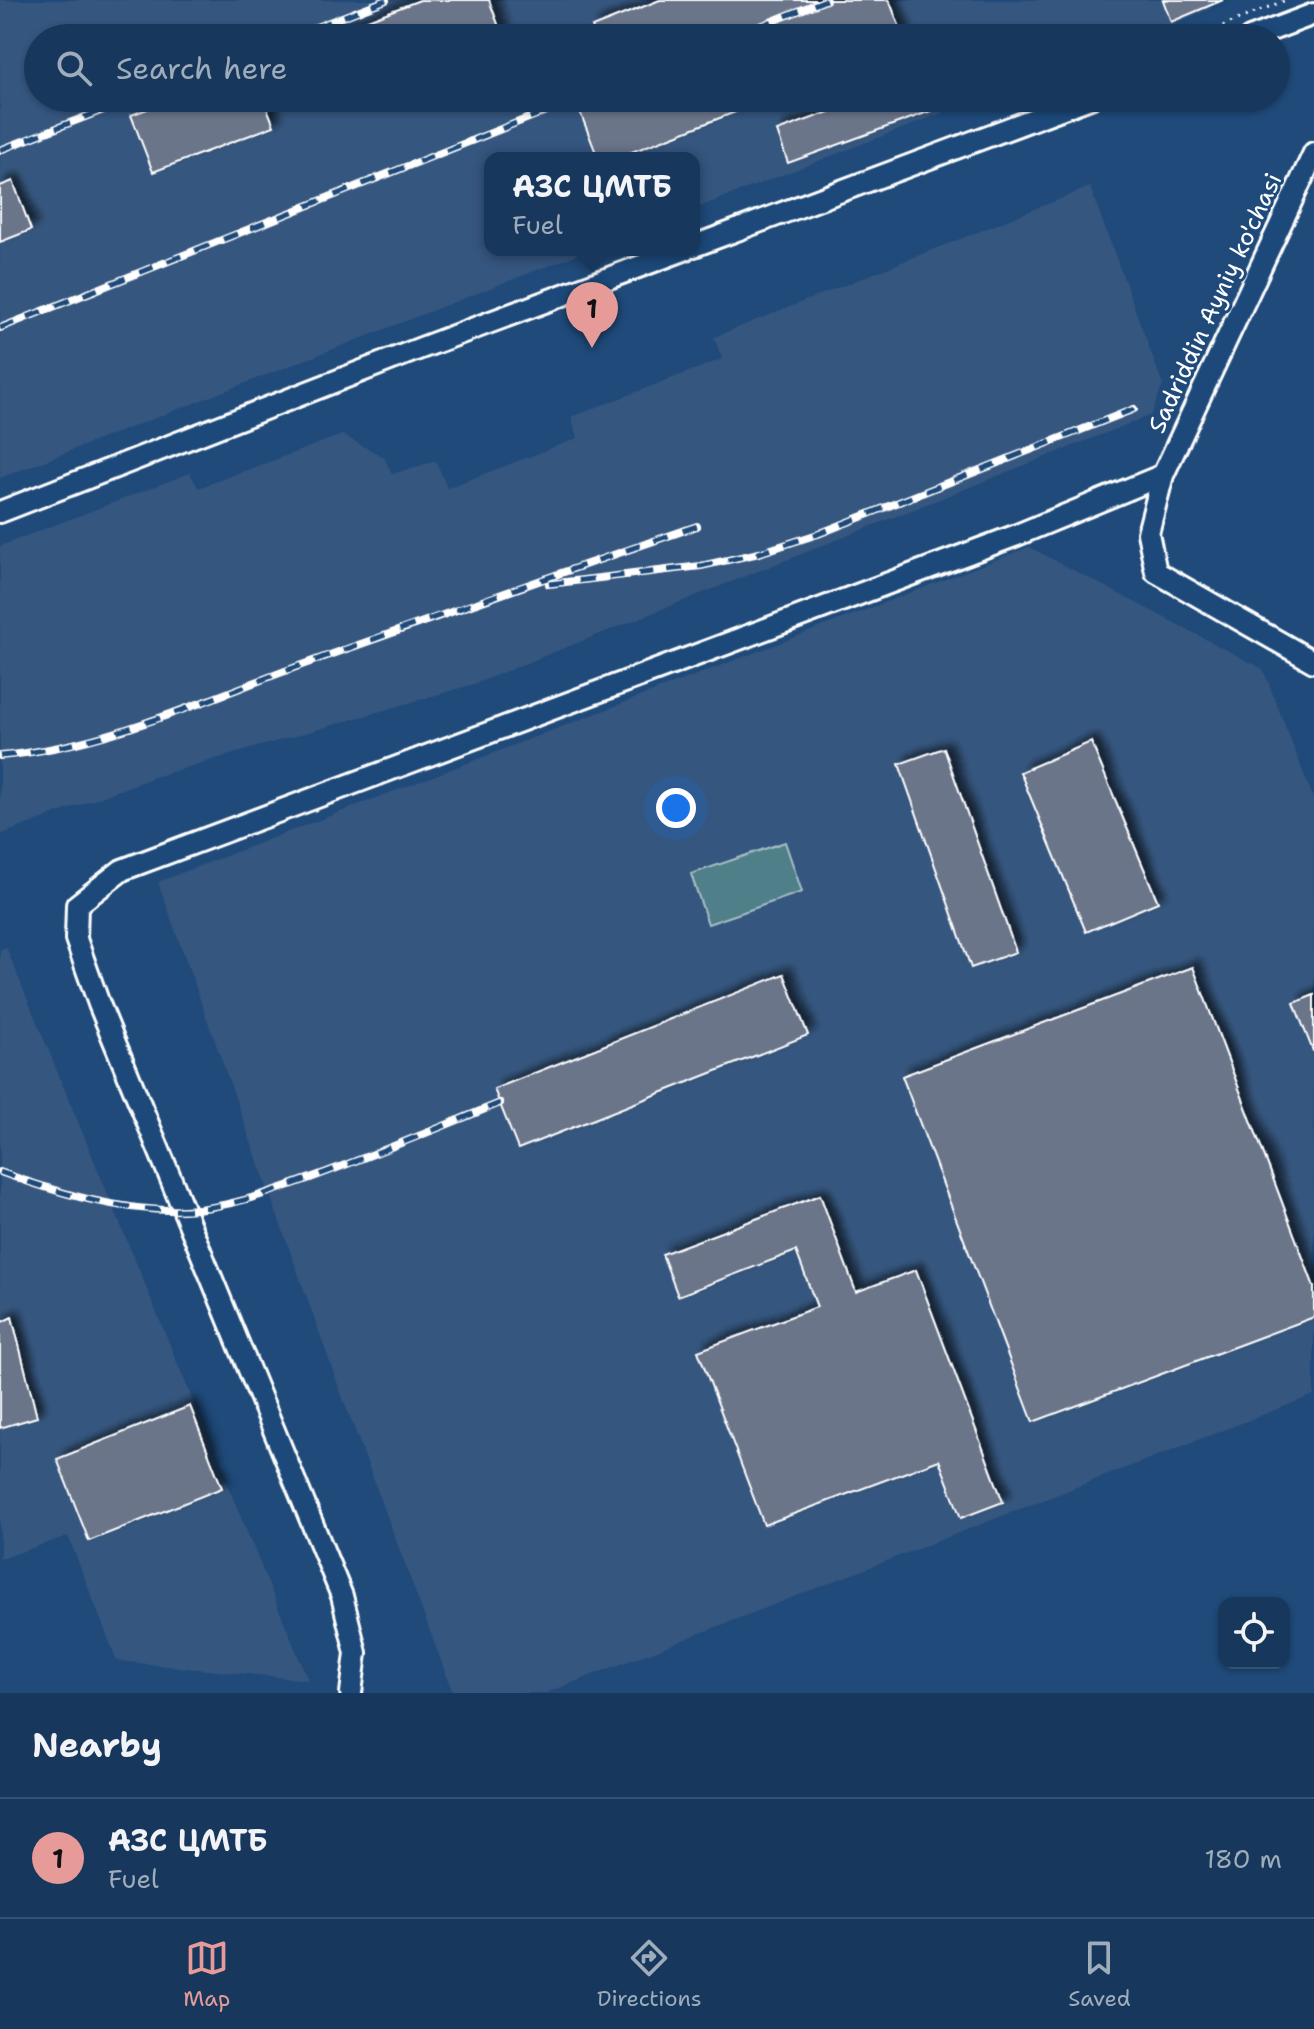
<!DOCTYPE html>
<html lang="en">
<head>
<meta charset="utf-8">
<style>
  body { margin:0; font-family:"Shantell Sans",sans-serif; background:#244365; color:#f1f3f6 }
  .controls { position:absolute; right:24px; bottom:24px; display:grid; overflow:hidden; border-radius:16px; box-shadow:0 2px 6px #0004 }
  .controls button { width:72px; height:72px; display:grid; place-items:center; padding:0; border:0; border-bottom:2px solid #365272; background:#17385c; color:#f1f3f6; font:40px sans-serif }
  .you { position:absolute; left:676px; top:808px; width:28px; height:28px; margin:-20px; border:6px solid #fff; border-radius:50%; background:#1a73e8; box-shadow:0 0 0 12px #1a73e833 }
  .badge { display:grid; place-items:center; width:52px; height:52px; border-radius:50%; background:#e69b98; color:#111; font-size:26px; font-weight:700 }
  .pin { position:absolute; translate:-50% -66px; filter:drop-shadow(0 2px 4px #0008) }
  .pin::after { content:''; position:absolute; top:42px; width:28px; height:24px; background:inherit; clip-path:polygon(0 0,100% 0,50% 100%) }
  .popup { position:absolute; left:484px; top:152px; width:216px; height:104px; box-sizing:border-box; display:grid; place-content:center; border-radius:16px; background:#17385c; filter:drop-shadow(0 2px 6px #0005); font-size:26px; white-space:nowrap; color:#9eacbb }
  .popup b { font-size:30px; color:#f1f3f6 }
  .popup::after { content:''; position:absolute; left:50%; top:100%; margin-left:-16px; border:16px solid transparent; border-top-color:#17385c }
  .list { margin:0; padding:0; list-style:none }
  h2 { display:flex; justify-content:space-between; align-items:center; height:104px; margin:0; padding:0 32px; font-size:34px }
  h2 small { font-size:26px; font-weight:400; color:#9eacbb }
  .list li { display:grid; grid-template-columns:52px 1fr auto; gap:24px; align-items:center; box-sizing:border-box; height:120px; padding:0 32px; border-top:2px solid #365272 }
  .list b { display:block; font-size:30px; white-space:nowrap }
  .list p { margin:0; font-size:26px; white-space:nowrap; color:#9eacbb }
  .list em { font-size:26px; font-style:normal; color:#9eacbb }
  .icon { flex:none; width:44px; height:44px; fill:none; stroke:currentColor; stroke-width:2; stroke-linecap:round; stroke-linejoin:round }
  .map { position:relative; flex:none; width:1314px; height:1693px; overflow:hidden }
  .search { position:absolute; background:#17385c; box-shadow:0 2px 6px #0004; left:24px; right:24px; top:24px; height:88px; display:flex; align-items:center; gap:20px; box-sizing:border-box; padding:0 28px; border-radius:44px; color:#9eacbb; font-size:30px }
  .sheet { height:224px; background:#17385c }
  nav { display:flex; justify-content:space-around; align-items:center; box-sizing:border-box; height:112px; border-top:2px solid #365272; background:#17385c; font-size:22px; color:#9eacbb }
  nav a { display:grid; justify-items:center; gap:4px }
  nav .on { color:#e69b98 }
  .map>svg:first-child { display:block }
  .built { fill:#36577f }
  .green { fill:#507f89; stroke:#a8bfc4; stroke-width:2 }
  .building { fill:#6b748a; stroke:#fff; stroke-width:2; filter:url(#shadow) }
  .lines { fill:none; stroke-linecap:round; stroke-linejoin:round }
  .street-casing { stroke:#fff; stroke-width:26 }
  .path { stroke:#fff; stroke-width:3; stroke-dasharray:2 6; stroke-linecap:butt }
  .street { stroke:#1f4a7a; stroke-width:20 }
  .rail-casing { stroke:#fff; stroke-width:8 }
  .rail { stroke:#1f4a7a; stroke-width:5; stroke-dasharray:15; stroke-linecap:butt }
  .labels { text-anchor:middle; stroke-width:6; stroke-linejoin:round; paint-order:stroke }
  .street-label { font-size:24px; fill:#fff; stroke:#1f4a7a }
</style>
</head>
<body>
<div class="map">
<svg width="1314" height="1693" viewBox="0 0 1314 1693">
  <defs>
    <filter id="shadow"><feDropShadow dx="7" dy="-7" stdDeviation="4" flood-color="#0009"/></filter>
  </defs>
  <rect width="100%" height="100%" fill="#1f4a7a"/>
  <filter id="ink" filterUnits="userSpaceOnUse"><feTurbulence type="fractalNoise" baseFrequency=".0125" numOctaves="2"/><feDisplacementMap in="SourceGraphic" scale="16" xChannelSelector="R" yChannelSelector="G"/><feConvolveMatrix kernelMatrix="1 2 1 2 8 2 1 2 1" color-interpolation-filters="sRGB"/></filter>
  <g filter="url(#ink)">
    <g class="built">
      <path d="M0,0H1207L1211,9L1136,38H38V98H981L694,209V158H490V250H589L0,478Z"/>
      <path d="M1090,187L1163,385L1151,415L474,684L154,777L0,835V546L190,473L198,488L342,435L384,457L392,474L436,461L447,488L578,438L571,417L722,359L714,337Z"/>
      <path d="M1029,547L1263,669L1314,800V1395L546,1693H453L338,1385L158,882Z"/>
      <path d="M6,947L308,1680L117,1661L68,1536L0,1559V949Z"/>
    </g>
    <path class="green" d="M785,842L802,892L708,924L691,874Z"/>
    <g class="building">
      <path d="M420,0H489L503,38H321Z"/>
      <path d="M660,0H889L904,38H596L592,27Z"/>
      <path d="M1163,0H1223L1171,22Z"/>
      <path d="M177,98H263L274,126L153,172L131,115Z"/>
      <path d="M592,98H769V99L616,158H598L577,104Z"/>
      <path d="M867,98L961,100L788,163L777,131Z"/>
      <path d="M13,181L31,230L0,242V186Z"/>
      <path d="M1091,742L1158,902L1086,932L1020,772Z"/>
      <path d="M944,748L1016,952L971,968L899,764Z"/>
      <path d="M1193,967L1314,1287V1317L1033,1422L902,1076Z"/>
      <path d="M784,974L808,1035L518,1149L494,1089Z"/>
      <path d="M1314,995V1051H1313L1294,1003Z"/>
      <path d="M820,1195L856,1292L916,1270L1003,1502L961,1518L939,1460L764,1525L698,1351L817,1307L796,1251L678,1296L662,1254Z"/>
      <path d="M12,1317L37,1417L0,1428V1323Z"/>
      <path d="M190,1406L222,1488L89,1541L57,1459Z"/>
    </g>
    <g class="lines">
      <g class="street-casing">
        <g id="street">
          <path d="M1250,38L1314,14"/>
          <path d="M1314,153L1163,475L1148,533L1156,572L1314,662"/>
          <path d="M694,246L1090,98"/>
          <path d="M0,512L421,348L684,250"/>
          <path d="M351,1693L356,1653L342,1596L99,1004L76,939L77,905L122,870L1017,535L1163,475"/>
        </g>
      </g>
      <path class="path" d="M1193,38L1286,0"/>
      <use href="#street" class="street"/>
      <g class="rail-casing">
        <g id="rail">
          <path d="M288,38L386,0"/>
          <path d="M730,38L826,0"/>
          <path d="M0,150L134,98"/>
          <path d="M0,328L579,98"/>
          <path d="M549,584L701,566L759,553L818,534L1134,409"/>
          <path d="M0,756C102,747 200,702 296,667C429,619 563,572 697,526"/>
          <path d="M0,1172C59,1193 120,1212 184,1210C229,1208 271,1192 313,1177C376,1154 438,1128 500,1103"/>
        </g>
      </g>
      <use href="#rail" class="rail"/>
    </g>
  </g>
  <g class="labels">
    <g class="street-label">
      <text transform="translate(1215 303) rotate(-65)" y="8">Sadriddin Ayniy ko'chasi</text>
    </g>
  </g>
</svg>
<div class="controls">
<button><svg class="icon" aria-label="locate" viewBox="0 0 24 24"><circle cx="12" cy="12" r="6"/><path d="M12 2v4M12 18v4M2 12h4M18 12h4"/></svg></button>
</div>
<div class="you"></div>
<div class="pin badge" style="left:592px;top:348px">1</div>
<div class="popup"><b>АЗС ЦМТБ</b>Fuel</div>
<div class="search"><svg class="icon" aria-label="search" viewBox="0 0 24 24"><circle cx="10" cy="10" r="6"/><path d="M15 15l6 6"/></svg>Search here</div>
</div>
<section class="sheet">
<h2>Nearby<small></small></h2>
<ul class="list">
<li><span class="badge">1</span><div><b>АЗС ЦМТБ</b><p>Fuel</p></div><em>180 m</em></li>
</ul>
</section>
<nav>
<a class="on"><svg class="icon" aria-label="map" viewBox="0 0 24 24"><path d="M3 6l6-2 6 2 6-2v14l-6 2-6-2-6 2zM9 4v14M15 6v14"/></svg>Map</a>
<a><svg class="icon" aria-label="directions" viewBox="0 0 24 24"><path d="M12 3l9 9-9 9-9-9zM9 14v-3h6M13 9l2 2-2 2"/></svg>Directions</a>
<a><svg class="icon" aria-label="saved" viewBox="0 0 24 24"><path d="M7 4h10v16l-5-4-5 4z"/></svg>Saved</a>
</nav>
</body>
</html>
